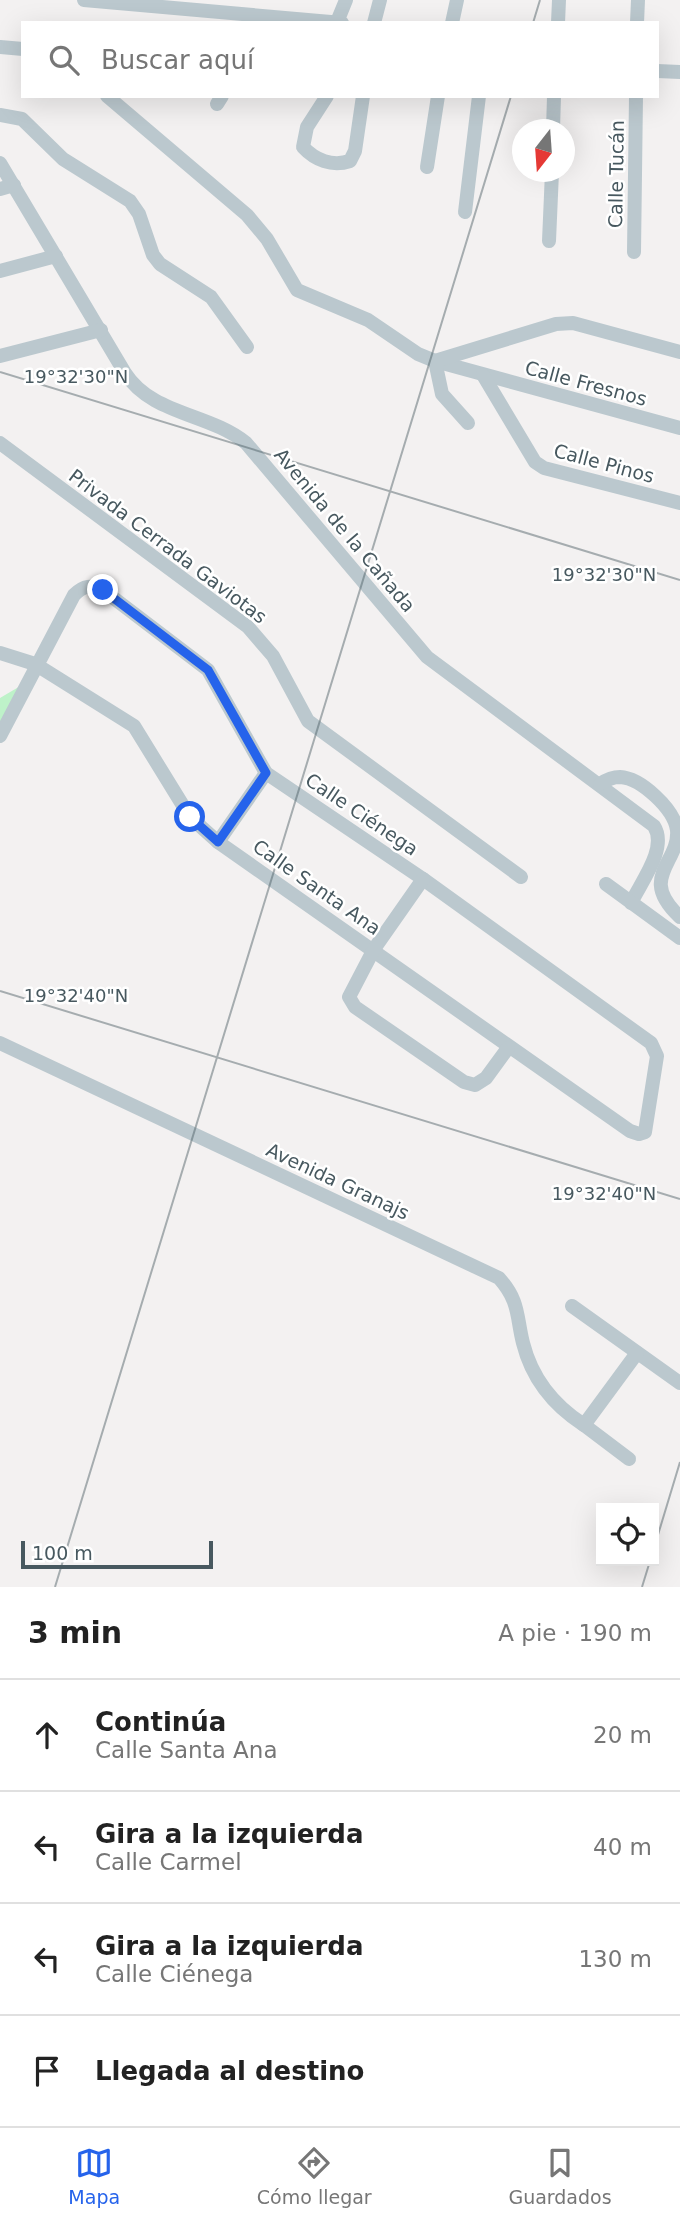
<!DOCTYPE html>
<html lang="es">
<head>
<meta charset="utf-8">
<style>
  body { margin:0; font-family:"DejaVu Sans",sans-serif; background:#f6f6f6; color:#222 }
  .controls { position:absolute; right:21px; bottom:21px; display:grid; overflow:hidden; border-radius:0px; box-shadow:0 7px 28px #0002 }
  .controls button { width:63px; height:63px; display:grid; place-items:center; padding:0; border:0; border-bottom:2px solid #e0e0e0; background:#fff; color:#222; font:35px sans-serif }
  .compass { position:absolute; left:512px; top:119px; width:63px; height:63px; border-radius:50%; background:#fff; box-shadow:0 7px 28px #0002; rotate:197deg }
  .scale { position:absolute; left:21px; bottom:18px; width:192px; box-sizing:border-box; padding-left:7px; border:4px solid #47585f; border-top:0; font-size:19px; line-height:24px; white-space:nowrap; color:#47585f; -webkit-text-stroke:5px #fff; paint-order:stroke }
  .stop { position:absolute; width:21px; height:21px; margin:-16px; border:5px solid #2563eb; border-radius:50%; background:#fff }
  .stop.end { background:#2563eb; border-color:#fff; box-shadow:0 2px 7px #0008 }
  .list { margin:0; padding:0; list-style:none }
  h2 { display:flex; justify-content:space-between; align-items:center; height:91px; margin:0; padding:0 28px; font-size:30px }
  h2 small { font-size:23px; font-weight:400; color:#767676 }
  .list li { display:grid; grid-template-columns:46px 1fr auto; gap:21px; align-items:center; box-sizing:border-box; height:112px; padding:0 28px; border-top:2px solid #e0e0e0 }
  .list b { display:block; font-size:26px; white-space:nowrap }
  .list p { margin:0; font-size:23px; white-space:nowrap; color:#767676 }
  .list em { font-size:23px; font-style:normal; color:#767676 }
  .icon { flex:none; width:38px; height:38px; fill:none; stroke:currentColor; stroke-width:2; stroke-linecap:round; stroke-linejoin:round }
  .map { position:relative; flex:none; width:680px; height:1587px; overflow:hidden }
  .search { position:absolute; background:#fff; box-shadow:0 7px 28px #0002; left:21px; right:21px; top:21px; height:77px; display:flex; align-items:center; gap:18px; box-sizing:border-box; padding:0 24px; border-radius:0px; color:#767676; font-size:26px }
  .sheet { height:539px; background:#fff }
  nav { display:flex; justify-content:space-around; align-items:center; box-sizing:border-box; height:98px; border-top:2px solid #e0e0e0; background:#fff; font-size:19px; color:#767676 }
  nav a { display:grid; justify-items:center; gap:4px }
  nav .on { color:#2563eb }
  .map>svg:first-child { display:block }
  .green { fill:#bef2c9 }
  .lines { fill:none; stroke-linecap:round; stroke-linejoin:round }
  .minor { stroke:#bbc8ce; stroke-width:14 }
  .route { stroke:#2563eb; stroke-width:9 }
  .ticks { fill:none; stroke:#47585f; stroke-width:2; stroke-opacity:0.45 }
  .labels { text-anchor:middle; stroke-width:5; stroke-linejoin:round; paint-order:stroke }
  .street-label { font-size:19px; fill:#47585f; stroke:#fff }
  .ticks-label { font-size:18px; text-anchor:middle; fill:#47585f; stroke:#fff; stroke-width:5; stroke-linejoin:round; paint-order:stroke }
</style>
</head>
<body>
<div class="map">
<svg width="680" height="1587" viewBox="0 0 680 1587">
  <rect width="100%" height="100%" fill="#f3f1f1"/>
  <path class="green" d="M22,685L0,725V698Z"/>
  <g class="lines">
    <g class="minor">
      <path d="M84,0L342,23"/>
      <path d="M337,22L346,0"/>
      <path d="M374,23L380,0"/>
      <path d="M452,23L457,0"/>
      <path d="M558,23L559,0"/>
      <path d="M637,23L638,0"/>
      <path d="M0,47L23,49"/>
      <path d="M657,71L680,72"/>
      <path d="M107,96L247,215L267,239L297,290L368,320L418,354L435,361L680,428"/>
      <path d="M327,96L307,127L303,147C315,160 332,167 350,161L355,151L363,96"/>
      <path d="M217,104L222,96"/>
      <path d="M0,115L22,119L63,159L130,201L139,214L153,255L160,264L211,297L247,347"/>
      <path d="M553,130L554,96"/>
      <path d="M0,163L125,373C152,415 209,413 246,443L427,657L654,826C668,848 641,882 631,903"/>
      <path d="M427,167L438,96"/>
      <path d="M0,189L14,185"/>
      <path d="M465,212L479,96"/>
      <path d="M549,241L552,172"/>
      <path d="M634,252L636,96"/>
      <path d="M0,271L56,256"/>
      <path d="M0,356L101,330"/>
      <path d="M483,375L535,462L544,468L680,503"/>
      <path d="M468,423L442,394L435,361L556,324L573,323L680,352"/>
      <path d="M0,443L248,627L273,656L308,721L521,877"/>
      <path d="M0,653L35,664L134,726L190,817L218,842L630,1131L639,1134L645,1132L657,1056L651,1043L423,879L266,773L208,670L103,590C91,585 84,585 74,595L0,736"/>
      <path d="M600,784C606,780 612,777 620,777C641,778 674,809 677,830C680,863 637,877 680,917"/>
      <path d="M218,842L266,773"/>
      <path d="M423,879L374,949L349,997L355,1007L464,1082L475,1085L486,1078L508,1048"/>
      <path d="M606,884L680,938"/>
      <path d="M0,1043L499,1278C520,1302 516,1315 523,1343C532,1379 553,1405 584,1425"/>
      <path d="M572,1306L680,1383"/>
      <path d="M629,1459L584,1425L637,1353"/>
    </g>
  </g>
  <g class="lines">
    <path class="route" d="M103,590L208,670L266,773L218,842L190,817"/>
  </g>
  <path class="ticks" d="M533,23L540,0M0,372L680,580M0,991L680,1199M654,1548L680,1462M55,1587L511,96M642,1587L650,1561"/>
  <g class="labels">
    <g class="street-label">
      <text transform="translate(616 174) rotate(-89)" y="7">Calle Tucán</text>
      <text transform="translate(586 383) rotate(15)" y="7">Calle Fresnos</text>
      <text transform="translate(604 463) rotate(15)" y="7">Calle Pinos</text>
      <text transform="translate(345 530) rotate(50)" y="7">Avenida de la Cañada</text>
      <text transform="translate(168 546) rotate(37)" y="7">Privada Cerrada Gaviotas</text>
      <text transform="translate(362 814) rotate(34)" y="7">Calle Ciénega</text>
      <text transform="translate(317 887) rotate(35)" y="7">Calle Santa Ana</text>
      <text transform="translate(338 1181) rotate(25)" y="7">Avenida Granajs</text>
    </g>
  </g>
  <g class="ticks-label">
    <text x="76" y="383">19°32'30"N</text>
    <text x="604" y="581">19°32'30"N</text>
    <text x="76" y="1002">19°32'40"N</text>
    <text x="604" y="1200">19°32'40"N</text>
  </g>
</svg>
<div class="controls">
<button><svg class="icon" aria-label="locate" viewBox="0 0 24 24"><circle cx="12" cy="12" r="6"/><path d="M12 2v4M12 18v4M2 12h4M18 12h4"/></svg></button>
</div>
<svg class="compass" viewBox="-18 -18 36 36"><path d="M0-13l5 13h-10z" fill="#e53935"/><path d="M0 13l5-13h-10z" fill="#767676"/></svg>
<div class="scale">100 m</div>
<div class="stop" style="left:190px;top:817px"></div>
<div class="stop end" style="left:103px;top:590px"></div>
<div class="search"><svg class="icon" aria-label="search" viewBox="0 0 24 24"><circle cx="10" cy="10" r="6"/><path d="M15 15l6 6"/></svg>Buscar aquí</div>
</div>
<section class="sheet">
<h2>3 min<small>A pie · 190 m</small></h2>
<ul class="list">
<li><svg class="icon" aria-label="ahead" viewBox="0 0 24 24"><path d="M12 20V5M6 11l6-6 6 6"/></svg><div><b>Continúa</b><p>Calle Santa Ana</p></div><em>20 m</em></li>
<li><svg class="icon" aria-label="left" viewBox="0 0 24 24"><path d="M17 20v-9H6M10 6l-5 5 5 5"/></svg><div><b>Gira a la izquierda</b><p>Calle Carmel</p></div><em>40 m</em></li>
<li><svg class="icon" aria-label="left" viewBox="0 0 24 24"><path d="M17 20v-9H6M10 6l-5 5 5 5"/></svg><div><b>Gira a la izquierda</b><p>Calle Ciénega</p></div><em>130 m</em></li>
<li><svg class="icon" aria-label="arrive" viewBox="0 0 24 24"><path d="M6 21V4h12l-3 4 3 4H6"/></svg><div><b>Llegada al destino</b></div></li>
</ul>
</section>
<nav>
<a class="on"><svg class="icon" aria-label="map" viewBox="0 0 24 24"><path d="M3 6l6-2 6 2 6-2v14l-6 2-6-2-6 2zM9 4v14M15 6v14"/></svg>Mapa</a>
<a><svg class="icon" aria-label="directions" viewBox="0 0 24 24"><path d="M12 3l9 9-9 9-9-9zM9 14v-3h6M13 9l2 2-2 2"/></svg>Cómo llegar</a>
<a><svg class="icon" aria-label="saved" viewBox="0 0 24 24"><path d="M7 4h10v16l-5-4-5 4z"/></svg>Guardados</a>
</nav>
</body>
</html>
